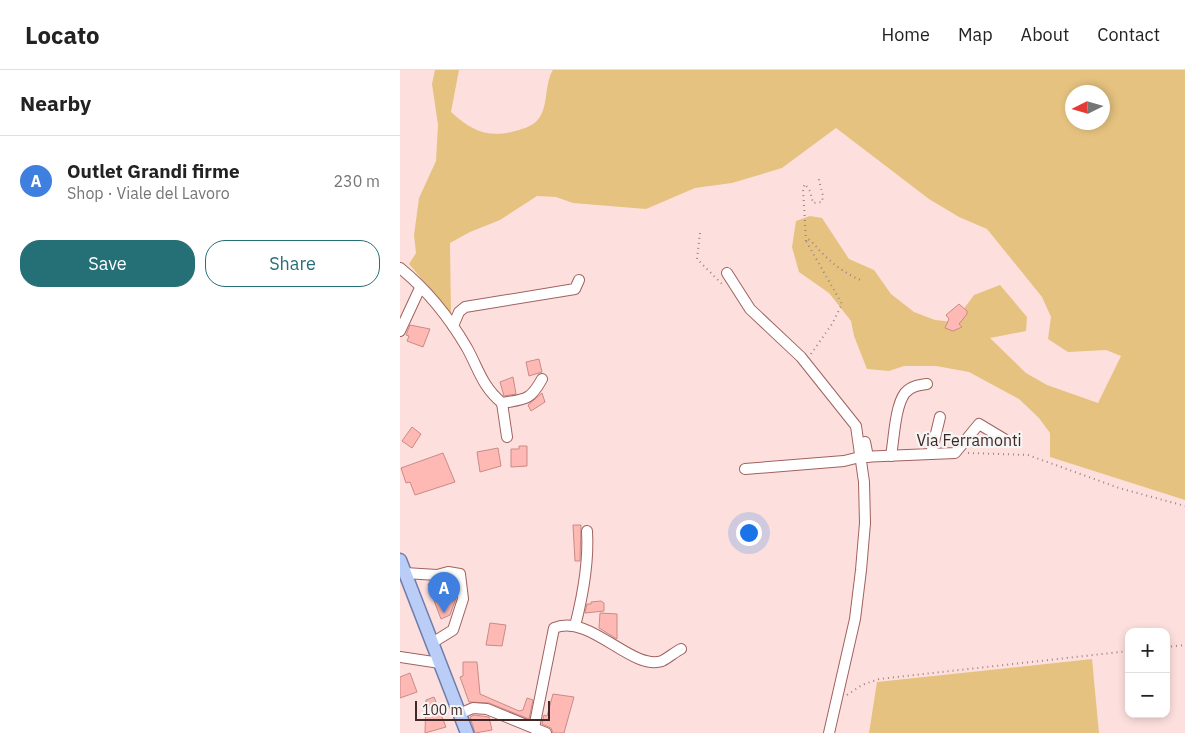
<!DOCTYPE html>
<html lang="en">
<head>
<meta charset="utf-8">
<style>
  body { margin:0; font-family:"IBM Plex Sans",sans-serif; background:#f2f2f2; color:#222 }
  .controls { position:absolute; right:15px; bottom:15px; display:grid; overflow:hidden; border-radius:10px; box-shadow:0 2px 8px #0003 }
  .controls button { width:45px; height:45px; display:grid; place-items:center; padding:0; border:0; border-bottom:1px solid #e0e0e0; background:#fff; color:#222; font:25px sans-serif }
  .compass { position:absolute; left:665px; top:15px; width:45px; height:45px; border-radius:50%; background:#fff; box-shadow:0 2px 8px #0003; rotate:265deg }
  .scale { position:absolute; left:15px; bottom:12px; width:135px; box-sizing:border-box; padding-left:5px; border:2px solid #412725; border-top:0; font-size:14px; line-height:18px; white-space:nowrap; color:#412725; -webkit-text-stroke:4px #f5f5f5; paint-order:stroke }
  .you { position:absolute; left:348px; top:462px; width:18px; height:18px; margin:-12px; border:4px solid #fff; border-radius:50%; background:#1a73e8; box-shadow:0 0 0 8px #1a73e833 }
  .badge { display:grid; place-items:center; width:32px; height:32px; border-radius:50%; background:#256f76; color:#fff; font-size:16px; font-weight:700 }
  .pin { position:absolute; translate:-50% -41px; filter:drop-shadow(0 1px 2px #0008) }
  .pin::after { content:''; position:absolute; top:26px; width:18px; height:15px; background:inherit; clip-path:polygon(0 0,100% 0,50% 100%) }
  .list { margin:0; padding:0; list-style:none }
  h2 { display:flex; justify-content:space-between; align-items:center; height:65px; margin:0; padding:0 20px; font-size:21px }
  h2 small { font-size:16px; font-weight:400; color:#767676 }
  .list li { display:grid; grid-template-columns:32px 1fr auto; gap:15px; align-items:center; box-sizing:border-box; height:90px; padding:0 20px; border-top:1px solid #e0e0e0 }
  .list b { display:block; font-size:19px; white-space:nowrap }
  .list p { margin:0; font-size:16px; white-space:nowrap; color:#767676 }
  .list em { font-size:16px; font-style:normal; color:#767676 }
  .actions { display:flex; gap:10px; padding:15px 20px }
  .actions a { flex:1; padding:11px 0; border:1px solid #256f76; border-radius:20px; text-align:center; font-size:18px; color:#256f76 }
  .actions .main { background:#256f76; color:#fff }
  .map { position:relative; flex:none; width:785px; height:663px; overflow:hidden }
  header { display:flex; align-items:center; gap:30px; box-sizing:border-box; height:70px; padding:0 25px; background:#fff; border-bottom:1px solid #e0e0e0 }
  header strong { font-size:24px }
  nav { display:flex; gap:28px; margin-inline-start:auto; font-size:18px }
  main { display:flex }
  aside { flex:1; background:#fff }
  .map>svg:first-child { display:block }
  .green { fill:#e5c27f; fill-rule:evenodd }
  .building { fill:#feb9b4; stroke:#cb8a85 }
  .lines { fill:none; stroke-linecap:round; stroke-linejoin:round }
  .minor-casing { stroke:#a0625f; stroke-width:12 }
  .major-casing { stroke:#707daa; stroke-width:15 }
  .path { stroke:#9f8381; stroke-width:2; stroke-dasharray:1 4; stroke-linecap:butt }
  .minor { stroke:#fff; stroke-width:10 }
  .major { stroke:#b9cdf7; stroke-width:12 }
  .labels { text-anchor:middle; stroke-width:4.5; stroke-linejoin:round; paint-order:stroke }
  .street-label { font-size:16px; fill:#412725; stroke:#f5f5f5 }
</style>
</head>
<body>
<header>
<strong>Locato</strong>
<nav><a>Home</a><a>Map</a><a>About</a><a>Contact</a></nav>
</header>
<main>
<aside>
<h2>Nearby<small></small></h2>
<ul class="list">
<li><span class="badge" style="background:#3f7fe0">A</span><div><b>Outlet Grandi firme</b><p>Shop · Viale del Lavoro</p></div><em>230 m</em></li>
</ul>
<div class="actions"><a class="main">Save</a><a>Share</a></div>
</aside>
<div class="map">
<svg width="785" height="663" viewBox="0 0 785 663">
  <rect width="100%" height="100%" fill="#fde0dd"/>
  <g class="green">
    <path d="M35,0H59L51,42C73,62 90,69 119,60C129,57 136,54 141,45C148,32 145,12 153,0H785V430L650,387V363L639,348L619,329L569,302L536,296H504L489,301L467,299L454,266L451,251L429,223L399,202L392,177L396,151L410,146L422,148L449,189L474,200L491,224L514,242L535,250L554,252L574,225L600,215L627,247L626,261L590,268L626,303L647,315L698,333L721,286L706,280L668,282L648,269L651,247L642,227L587,159L559,147L529,129L436,58L382,98L332,113L295,118L246,139L173,133L156,127L137,126L100,150L70,162L50,173L51,244L9,194L16,183L14,165L19,128L36,91L38,55L32,14ZM672,22H702V52H672Z"/>
    <path d="M692,589L699,663H469L477,612Z"/>
  </g>
  <g class="building">
    <path d="M559,234L567,241V244L559,254L562,257L553,261L545,258L549,249L546,245Z"/>
    <path d="M10,255L30,259L23,277L7,271L9,266L6,265Z"/>
    <path d="M139,289L142,302L129,306L126,292Z"/>
    <path d="M113,307L116,324L104,326L100,312Z"/>
    <path d="M142,323L145,332L131,341L128,335Z"/>
    <path d="M12,357L21,364L12,378L2,371Z"/>
    <path d="M119,376H127V396L111,397V379H119Z"/>
    <path d="M98,378L101,396L80,402L77,382Z"/>
    <path d="M43,383L55,412L15,425L10,412L6,413L1,398Z"/>
    <path d="M173,455H181L180,491H175Z"/>
    <path d="M50,509L56,528L50,545L41,549L28,514Z"/>
    <path d="M201,531L204,533V541L185,543L187,534H191V532Z"/>
    <path d="M200,543L217,544V569L199,558Z"/>
    <path d="M90,553L106,555L102,576L86,575Z"/>
    <path d="M63,592H77L80,624L119,641L123,640L127,628L133,630L129,649L89,633L69,632L60,607L63,606Z"/>
    <path d="M10,603L17,622L0,628V607Z"/>
    <path d="M153,624L174,627L164,663H153L151,658L142,654L144,645L147,646Z"/>
    <path d="M34,627L46,657L25,663L26,630Z"/>
    <path d="M74,645L89,647L92,660L75,663L70,647Z"/>
  </g>
  <g class="lines">
    <g class="minor-casing">
      <g id="minor">
        <path d="M0,198C26,219 50,249 67,278C79,300 82,316 102,333"/>
        <path d="M327,203L350,239L401,287L456,356L464,412L465,453L461,500L455,549L429,663"/>
        <path d="M53,256L59,242L65,237L175,219L179,210"/>
        <path d="M0,261L20,218"/>
        <path d="M102,333C125,329 130,331 142,309"/>
        <path d="M102,333L107,367"/>
        <path d="M465,372L468,387"/>
        <path d="M531,384L540,347"/>
        <path d="M491,386C494,369 495,336 505,323C511,316 519,315 527,314"/>
        <path d="M345,399L444,391L460,387L555,383L579,354L604,369"/>
        <path d="M5,503L37,505L48,502L60,504L63,529L53,560L32,573"/>
        <path d="M175,556C183,525 189,493 187,461"/>
        <path d="M0,587L40,593"/>
        <path d="M59,644L73,638L87,639L146,663"/>
        <path d="M134,658L154,558C190,543 231,601 262,591C268,588 275,582 281,579"/>
      </g>
    </g>
    <g class="major-casing">
      <path id="major" d="M0,490L67,663"/>
    </g>
    <g class="path">
      <path d="M300,163L297,189L324,216"/>
      <path d="M406,171L403,118L405,114L410,121L413,133L422,132L423,126L418,106"/>
      <path d="M411,284L432,254L442,234L406,171L408,169C414,173 417,178 422,183C434,195 447,205 463,211"/>
      <path d="M568,383L628,385L719,418L785,436"/>
      <path d="M766,577L785,575"/>
      <path d="M447,625L462,615L479,609L729,581"/>
    </g>
    <use href="#minor" class="minor"/>
    <use href="#major" class="major"/>
  </g>
  <g class="labels">
    <g class="street-label">
      <text x="569" y="376">Via Ferramonti</text>
    </g>
  </g>
</svg>
<div class="controls">
<button>+</button>
<button>−</button>
</div>
<svg class="compass" viewBox="-18 -18 36 36"><path d="M0-13l5 13h-10z" fill="#e53935"/><path d="M0 13l5-13h-10z" fill="#767676"/></svg>
<div class="scale">100 m</div>
<div class="you"></div>
<div class="pin badge" style="left:44px;top:543px;background:#3f7fe0">A</div>
</div>
</main>
</body>
</html>
